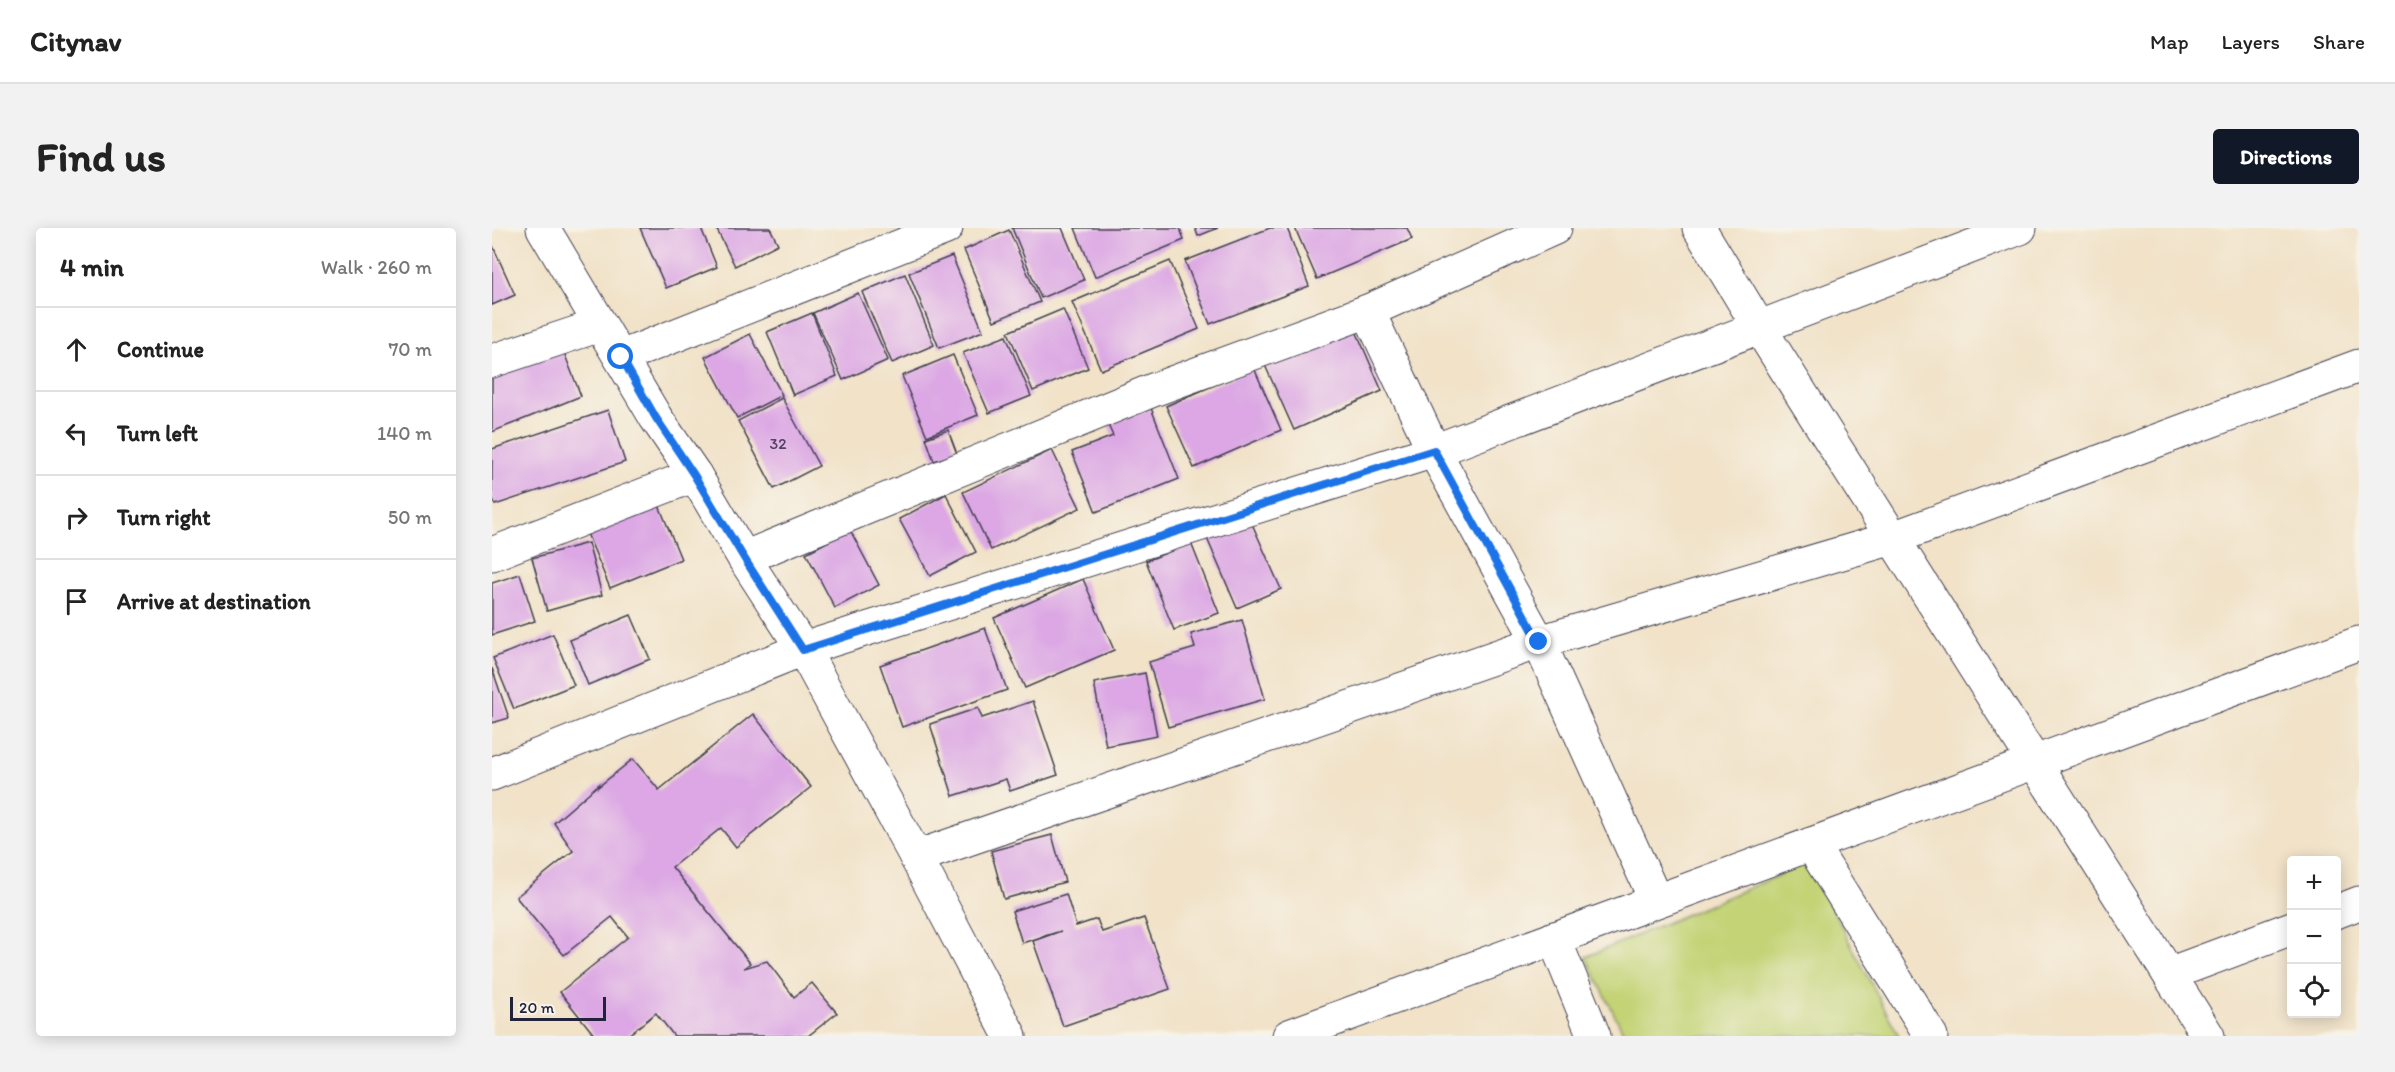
<!DOCTYPE html>
<html lang="en">
<head>
<meta charset="utf-8">
<style>
  body { margin:0; font-family:Itim,sans-serif; background:#f2f2f2; color:#222 }
  .controls { position:absolute; right:18px; bottom:18px; display:grid; overflow:hidden; border-radius:6px; box-shadow:0 3px 15px #0003 }
  .controls button { width:54px; height:54px; display:grid; place-items:center; padding:0; border:0; border-bottom:2px solid #e0e0e0; background:#fff; color:#222; font:30px sans-serif }
  .scale { position:absolute; left:18px; bottom:15px; width:96px; box-sizing:border-box; padding-left:6px; border:3px solid #22223b; border-top:0; font-size:16px; line-height:21px; white-space:nowrap; color:#22223b; -webkit-text-stroke:4px #f7f3e8; paint-order:stroke }
  .stop { position:absolute; width:18px; height:18px; margin:-14px; border:4px solid #1a73e8; border-radius:50%; background:#fff }
  .stop.end { background:#1a73e8; border-color:#fff; box-shadow:0 2px 6px #0008 }
  .list { margin:0; padding:0; list-style:none }
  h2 { display:flex; justify-content:space-between; align-items:center; height:78px; margin:0; padding:0 24px; font-size:26px }
  h2 small { font-size:20px; font-weight:400; color:#767676 }
  .list li { display:grid; grid-template-columns:39px 1fr auto; gap:18px; align-items:center; box-sizing:border-box; height:84px; padding:0 24px; border-top:2px solid #e0e0e0 }
  .list b { display:block; font-size:22px; white-space:nowrap }
  .list em { font-size:20px; font-style:normal; color:#767676 }
  .icon { flex:none; width:33px; height:33px; fill:none; stroke:currentColor; stroke-width:2; stroke-linecap:round; stroke-linejoin:round }
  .map { position:relative; flex:none; width:1867px; height:808px; overflow:hidden; border-radius:6px }
  header { display:flex; align-items:center; gap:36px; box-sizing:border-box; height:84px; padding:0 30px; background:#fff; border-bottom:2px solid #e0e0e0 }
  header strong { font-size:28px }
  nav { display:flex; gap:33px; margin-inline-start:auto; font-size:21px }
  .intro { display:flex; align-items:center; justify-content:space-between; box-sizing:border-box; height:144px; padding:0 36px }
  h1 { margin:0; font-size:42px }
  .button { padding:15px 27px; border-radius:6px; background:#111827; color:#fff; font-size:21px; font-weight:700 }
  main { display:flex; gap:36px; padding:0 36px }
  aside { flex:1; background:#fff; border-radius:6px; box-shadow:0 3px 15px #0003 }
  .map>svg:first-child { display:block }
  .green { fill:#c3d375; stroke:#727a58; stroke-width:1.5 }
  .building { fill:#dca7e4 }
  .lines { fill:none; stroke-linecap:round; stroke-linejoin:round }
  .minor-casing { stroke:#413f50; stroke-width:35 }
  .minor { stroke:#fff; stroke-width:33 }
  .route { stroke:#1a73e8; stroke-width:8 }
  .labels { text-anchor:middle; stroke-width:5; stroke-linejoin:round; paint-order:stroke }
  .number-label { font-size:16px; fill:#504365 }
</style>
</head>
<body>
<header>
<strong>Citynav</strong>
<nav><a>Map</a><a>Layers</a><a>Share</a></nav>
</header>
<div class="intro"><h1>Find us</h1><a class="button">Directions</a></div>
<main>
<aside>
<h2>4 min<small>Walk · 260 m</small></h2>
<ul class="list">
<li><svg class="icon" aria-label="ahead" viewBox="0 0 24 24"><path d="M12 20V5M6 11l6-6 6 6"/></svg><div><b>Continue</b></div><em>70 m</em></li>
<li><svg class="icon" aria-label="left" viewBox="0 0 24 24"><path d="M17 20v-9H6M10 6l-5 5 5 5"/></svg><div><b>Turn left</b></div><em>140 m</em></li>
<li><svg class="icon" aria-label="right" viewBox="0 0 24 24"><path d="M7 20v-9h11M14 6l5 5-5 5"/></svg><div><b>Turn right</b></div><em>50 m</em></li>
<li><svg class="icon" aria-label="arrive" viewBox="0 0 24 24"><path d="M6 21V4h12l-3 4 3 4H6"/></svg><div><b>Arrive at destination</b></div></li>
</ul>
</aside>
<div class="map">
<svg width="1867" height="808" viewBox="0 0 1867 808">
  <rect width="100%" height="100%" fill="#f7f3e8"/>
  <filter id="ink" filterUnits="userSpaceOnUse"><feTurbulence type="fractalNoise" baseFrequency=".0167" numOctaves="2"/><feDisplacementMap in="SourceGraphic" scale="12" xChannelSelector="R" yChannelSelector="G"/><feConvolveMatrix kernelMatrix="1 2 1 2 8 2 1 2 1" color-interpolation-filters="sRGB"/></filter>
  <filter id="wash" filterUnits="userSpaceOnUse"><feTurbulence type="fractalNoise" baseFrequency=".008" numOctaves="4" result="noise"/><feDisplacementMap in="SourceGraphic" scale="24" xChannelSelector="R" yChannelSelector="G"/><feGaussianBlur stdDeviation="1.35" result="paint"/><feColorMatrix in="noise" values="0 0 0 0 0 0 0 0 0 0 0 0 0 0 0 0 0 1.4 0 .05"/><feComposite in="paint" operator="in"/></filter>
  <g filter="url(#wash)">
    <rect width="100%" height="100%" fill="#f1e2c8"/>
    <path class="green" d="M1316,635L1407,808H1133L1094,729Z"/>
    <g id="blocks">
      <g class="building">
        <path d="M148,0H209L225,39L174,60Z"/>
        <path d="M224,0H278L286,16L243,38Z"/>
        <path d="M520,0H570L592,52L549,70Z"/>
        <path d="M583,0H688L692,12L603,49Z"/>
        <path d="M703,0H726L706,8Z"/>
        <path d="M778,0H795L817,58L718,96L693,33Z"/>
        <path d="M803,0H915L920,11L825,51Z"/>
        <path d="M517,2L548,74L502,93L472,22Z"/>
        <path d="M0,16L23,67L0,77Z"/>
        <path d="M460,28L491,103L447,120L417,45Z"/>
        <path d="M678,33L707,101L609,142L580,74Z"/>
        <path d="M413,46L442,117L400,135L370,64Z"/>
        <path d="M366,65L396,132L351,152L321,85Z"/>
        <path d="M571,81L596,140L541,163L516,104Z"/>
        <path d="M320,85L345,148L301,167L275,104Z"/>
        <path d="M861,96L890,163L802,202L772,135Z"/>
        <path d="M258,106L290,167L245,190L213,129Z"/>
        <path d="M514,108L539,168L497,185L471,125Z"/>
        <path d="M69,117L89,168L0,204V144Z"/>
        <path d="M461,127L486,187L435,208L410,148Z"/>
        <path d="M762,140L789,202L702,240L674,178Z"/>
        <path d="M290,170L327,238L282,261L246,193Z"/>
        <path d="M659,180L687,251L604,284L580,224L621,208L616,197Z"/>
        <path d="M116,182L133,234L3,277L0,268V221Z"/>
        <path d="M456,202L465,226L442,233L434,210Z"/>
        <path d="M560,222L588,280L499,322L471,264Z"/>
        <path d="M454,266L484,324L438,348L407,291Z"/>
        <path d="M166,275L189,331L118,360L94,303Z"/>
        <path d="M757,289L789,361L745,380L714,308Z"/>
        <path d="M358,302L387,357L343,380L314,325Z"/>
        <path d="M96,315L110,367L55,383L40,330Z"/>
        <path d="M699,315L727,385L682,402L654,333Z"/>
        <path d="M28,346L43,393L0,407V355Z"/>
        <path d="M591,351L622,422L533,460L502,390Z"/>
        <path d="M139,387L158,431L96,457L78,412Z"/>
        <path d="M750,392L773,471L676,499L657,434L703,420L699,406Z"/>
        <path d="M493,400L515,462L410,499L388,437Z"/>
        <path d="M61,406L82,457L22,481L1,430Z"/>
        <path d="M0,440L17,490L0,495Z"/>
        <path d="M653,445L665,508L614,518L602,455Z"/>
        <path d="M541,473L566,547L518,563L514,551L461,568L438,496L486,480L490,490Z"/>
        <path d="M261,486L319,559L244,619L229,600L180,639L258,735L252,740L275,733L302,769L320,755L345,785L316,808H182L164,785L135,808H103L68,764L136,709L120,689L72,727L24,669L81,623L62,595L107,556L106,559L141,531L167,562Z"/>
        <path d="M560,607L573,654L512,671L499,623Z"/>
        <path d="M574,666L584,698L605,691L610,704L652,690L678,761L571,798L541,713L569,703L530,715L520,683Z"/>
      </g>
    </g>
  </g>
  <g filter="url(#ink)">
    <use href="#blocks" fill-opacity="0" stroke="#413f50" stroke-width="1.5"/>
    <g class="lines">
      <g class="minor-casing">
        <g id="minor">
          <path d="M51,0L164,190L203,247L252,330L311,421L424,629L518,808"/>
          <path d="M1207,0L1267,99L1716,808"/>
          <path d="M876,83L942,223L1047,414L1164,673"/>
          <path d="M129,129L454,0"/>
          <path d="M0,133L108,97"/>
          <path d="M0,326L203,247"/>
          <path d="M252,330L661,162L876,83L1063,0"/>
          <path d="M0,546L311,421L942,223L1528,0"/>
          <path d="M1319,616L1439,808"/>
          <path d="M424,629L1047,414L1401,310L1867,138"/>
          <path d="M1844,684L1867,675"/>
          <path d="M1062,710L1102,808"/>
          <path d="M1677,746L1800,700"/>
          <path d="M797,808L1867,415"/>
        </g>
      </g>
      <use href="#minor" class="minor"/>
    </g>
  </g>
  <g class="lines" filter="url(#ink)">
    <path class="route" d="M129,129L164,190L202,247L252,330L311,422L942,222L1047,414"/>
  </g>
  <g class="labels">
    <g class="number-label">
      <text x="286" y="221">32</text>
    </g>
  </g>
</svg>
<div class="controls">
<button>+</button>
<button>−</button>
<button><svg class="icon" aria-label="locate" viewBox="0 0 24 24"><circle cx="12" cy="12" r="6"/><path d="M12 2v4M12 18v4M2 12h4M18 12h4"/></svg></button>
</div>
<div class="scale">20 m</div>
<div class="stop" style="left:129px;top:129px"></div>
<div class="stop end" style="left:1047px;top:414px"></div>
</div>
</main>
</body>
</html>
